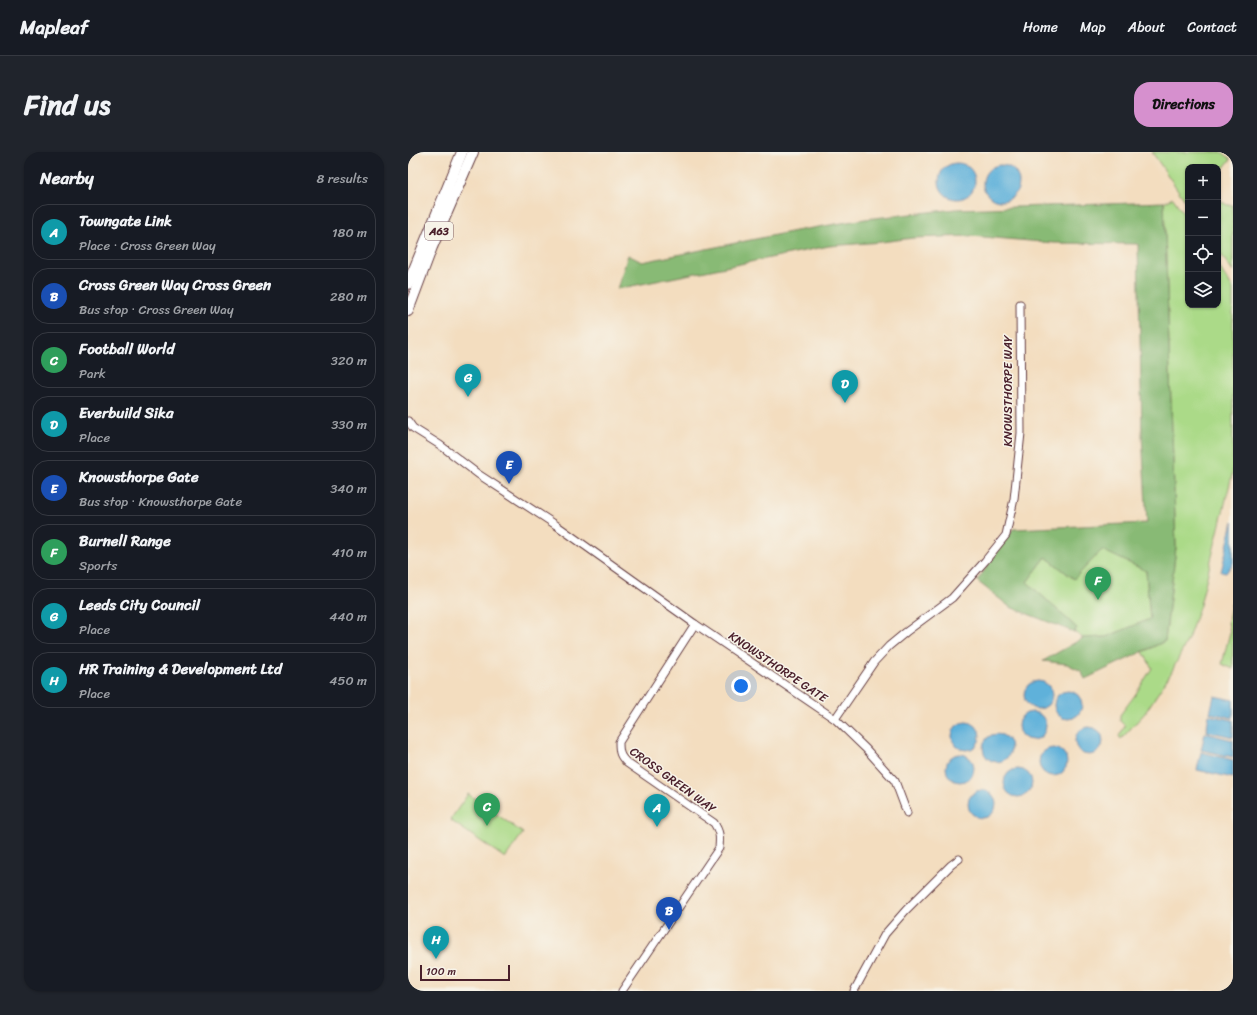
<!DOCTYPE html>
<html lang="en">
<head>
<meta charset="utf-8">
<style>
  body { margin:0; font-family:Sriracha,sans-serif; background:#20242c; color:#f1f3f6 }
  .controls { position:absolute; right:12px; top:12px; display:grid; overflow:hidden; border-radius:8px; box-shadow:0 1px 3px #0004 }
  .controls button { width:36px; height:36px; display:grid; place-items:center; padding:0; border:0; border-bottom:1px solid #363941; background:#171b24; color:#f1f3f6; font:20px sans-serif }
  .scale { position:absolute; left:12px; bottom:10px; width:90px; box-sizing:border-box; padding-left:4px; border:2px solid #4a1f2b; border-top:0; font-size:11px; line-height:14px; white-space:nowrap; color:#4a1f2b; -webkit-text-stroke:3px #f7f3e8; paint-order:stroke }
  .you { position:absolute; left:333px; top:534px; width:14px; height:14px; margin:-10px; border:3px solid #fff; border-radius:50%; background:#1a73e8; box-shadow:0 0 0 6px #1a73e833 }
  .badge { display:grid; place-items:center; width:26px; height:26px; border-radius:50%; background:#d690ce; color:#fff; font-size:13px; font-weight:700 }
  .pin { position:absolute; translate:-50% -33px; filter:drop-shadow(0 1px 2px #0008) }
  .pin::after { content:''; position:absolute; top:21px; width:14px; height:12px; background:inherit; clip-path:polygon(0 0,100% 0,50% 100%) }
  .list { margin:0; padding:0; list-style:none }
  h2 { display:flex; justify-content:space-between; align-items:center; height:52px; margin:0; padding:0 16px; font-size:17px }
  h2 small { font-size:13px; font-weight:400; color:#9ea1a6 }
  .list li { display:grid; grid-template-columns:26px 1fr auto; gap:12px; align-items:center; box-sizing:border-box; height:56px; margin:0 8px 8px; padding:0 8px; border:1px solid #363941; border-radius:16px }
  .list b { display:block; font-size:15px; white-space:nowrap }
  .list p { margin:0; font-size:13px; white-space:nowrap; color:#9ea1a6 }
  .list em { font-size:13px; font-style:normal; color:#9ea1a6 }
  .icon { flex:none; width:22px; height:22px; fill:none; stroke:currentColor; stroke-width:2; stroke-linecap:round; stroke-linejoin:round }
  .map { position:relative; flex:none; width:825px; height:839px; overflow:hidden; border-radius:16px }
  header { display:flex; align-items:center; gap:24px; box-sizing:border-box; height:56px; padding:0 20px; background:#171b24; border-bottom:1px solid #363941 }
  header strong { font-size:19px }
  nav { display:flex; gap:22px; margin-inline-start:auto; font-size:14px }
  .intro { display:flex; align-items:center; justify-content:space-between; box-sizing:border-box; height:96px; padding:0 24px }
  h1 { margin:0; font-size:28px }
  .button { padding:10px 18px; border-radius:16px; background:#d690ce; color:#111; font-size:14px; font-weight:700 }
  main { display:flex; gap:24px; padding:0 24px }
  aside { flex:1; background:#171b24; border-radius:16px; box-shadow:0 1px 3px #0004 }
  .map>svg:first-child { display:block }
  .green { fill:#abda88; stroke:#7a7c5a }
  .forest { fill:#88ba74; stroke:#696c50 }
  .water { fill:#5fb1da; stroke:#546882 }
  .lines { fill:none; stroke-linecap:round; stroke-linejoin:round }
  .minor-casing { stroke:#633c41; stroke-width:9 }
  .highway-casing { stroke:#633c41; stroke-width:12 }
  .minor { stroke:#fff; stroke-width:7 }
  .highway { stroke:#fff; stroke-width:10 }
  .labels { text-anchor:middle; stroke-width:3; stroke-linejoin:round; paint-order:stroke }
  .shield { fill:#f7f3e8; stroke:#7e5f64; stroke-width:1 }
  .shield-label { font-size:11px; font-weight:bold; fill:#4a1f2b }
  .street-label { font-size:12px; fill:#4a1f2b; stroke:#f7f3e8 }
</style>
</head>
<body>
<header>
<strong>Mapleaf</strong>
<nav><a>Home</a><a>Map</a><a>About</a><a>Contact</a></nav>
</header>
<div class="intro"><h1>Find us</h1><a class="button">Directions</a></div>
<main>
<aside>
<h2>Nearby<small>8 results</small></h2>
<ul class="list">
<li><span class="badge" style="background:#0f9aa8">A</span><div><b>Towngate Link</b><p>Place · Cross Green Way</p></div><em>180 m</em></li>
<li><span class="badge" style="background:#1a4fb4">B</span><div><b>Cross Green Way Cross Green</b><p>Bus stop · Cross Green Way</p></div><em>280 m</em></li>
<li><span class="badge" style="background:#2e9e5b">C</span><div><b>Football World</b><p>Park</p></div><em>320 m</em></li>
<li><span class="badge" style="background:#0f9aa8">D</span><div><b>Everbuild Sika</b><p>Place</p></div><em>330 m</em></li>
<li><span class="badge" style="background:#1a4fb4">E</span><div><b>Knowsthorpe Gate</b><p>Bus stop · Knowsthorpe Gate</p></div><em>340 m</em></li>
<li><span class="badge" style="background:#2e9e5b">F</span><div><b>Burnell Range</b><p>Sports</p></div><em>410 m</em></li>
<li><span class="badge" style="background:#0f9aa8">G</span><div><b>Leeds City Council</b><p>Place</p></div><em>440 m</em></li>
<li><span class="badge" style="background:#0f9aa8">H</span><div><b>HR Training &amp; Development Ltd</b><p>Place</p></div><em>450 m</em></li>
</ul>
</aside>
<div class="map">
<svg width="825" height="839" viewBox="0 0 825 839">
  <rect width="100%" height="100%" fill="#f7f3e8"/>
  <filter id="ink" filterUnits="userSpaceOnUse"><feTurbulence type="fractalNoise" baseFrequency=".025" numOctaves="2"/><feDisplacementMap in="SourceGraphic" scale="8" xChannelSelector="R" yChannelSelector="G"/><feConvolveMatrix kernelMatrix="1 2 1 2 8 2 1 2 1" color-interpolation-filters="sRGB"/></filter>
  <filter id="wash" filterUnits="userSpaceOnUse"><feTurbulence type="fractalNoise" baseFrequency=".012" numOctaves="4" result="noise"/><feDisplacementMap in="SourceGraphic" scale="16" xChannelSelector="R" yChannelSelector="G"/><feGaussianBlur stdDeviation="0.9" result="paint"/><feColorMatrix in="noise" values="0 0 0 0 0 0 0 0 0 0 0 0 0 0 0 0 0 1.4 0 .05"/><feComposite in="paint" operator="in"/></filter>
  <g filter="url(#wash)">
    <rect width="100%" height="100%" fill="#f3ddbf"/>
    <g class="green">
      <path d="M744,0H814L823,7L810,23V15H780V53Z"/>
      <path d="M765,46L780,68V153H810V113L825,137V319L792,453L780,487L763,521L737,561L713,587L711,584L717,574L712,569V563L727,543L744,516L735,500L757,489L768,395L756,50Z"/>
      <path d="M810,47L819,53H825V120L810,98Z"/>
      <path d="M694,397L738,419L742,467L698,485L675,486L666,480L669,476L619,430L638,405L666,427Z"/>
      <path d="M825,449V517L814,512L822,480L820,470L823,453Z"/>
      <path d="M60,642L115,681L97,706L42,668Z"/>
    </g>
    <path class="forest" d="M756,50L768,395L757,489L677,527L673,519L659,512L635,509L675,486L698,485L742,467L738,419L694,398L666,427L638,405L619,430L669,476L666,480L602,455L569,429L605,377L739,371L734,283L730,92L645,91L563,84L505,86L473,90L421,94L209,137L220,103L234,110L387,79L457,67L548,57Z"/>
    <g class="water">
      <circle cx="549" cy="29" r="18"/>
      <circle cx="593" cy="31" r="18"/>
      <path d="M825,369V411L818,421L813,420Z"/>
      <circle cx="630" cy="543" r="14"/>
      <circle cx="660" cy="553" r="14"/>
      <path d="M806,544L825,548V566L802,561Z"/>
      <circle cx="624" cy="574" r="14"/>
      <path d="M801,563L825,568V585L798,579Z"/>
      <circle cx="558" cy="584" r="14"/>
      <circle cx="681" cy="589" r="14"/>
      <path d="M797,581L825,588V605L793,598Z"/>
      <circle cx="589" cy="596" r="14"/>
      <circle cx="645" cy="610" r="14"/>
      <path d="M793,600L825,608V626L789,618Z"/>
      <circle cx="552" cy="616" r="14"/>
      <circle cx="610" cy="631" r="14"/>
      <circle cx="574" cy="652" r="14"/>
    </g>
  </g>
  <g filter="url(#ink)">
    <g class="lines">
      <g class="minor-casing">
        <g id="minor">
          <path d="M0,269L5,276L32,293L70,322L148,373L287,472L427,567L458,597L487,629L499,661"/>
          <path d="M427,567L466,510L481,494L498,480L544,446L577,409L598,383L606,347L613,281L612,152"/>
          <path d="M214,839L311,696C312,685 312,680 306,671L219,611C212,604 211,601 211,590L287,472"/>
          <path d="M446,839L477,782L498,758L543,713L551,707"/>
        </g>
      </g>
      <g class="highway-casing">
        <g id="highway">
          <path d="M0,132L54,0"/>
          <path d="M0,159L24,95L65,0"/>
        </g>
      </g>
      <use href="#minor" class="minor"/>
      <use href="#highway" class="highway"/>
    </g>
  </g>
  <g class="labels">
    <rect class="shield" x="17" y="70" width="28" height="18" rx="3"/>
    <g class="shield-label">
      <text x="31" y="83">A63</text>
    </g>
    <g class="street-label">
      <text transform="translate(600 239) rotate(-90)" y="4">KNOWSTHORPE WAY</text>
      <text transform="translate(370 515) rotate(34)" y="4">KNOWSTHORPE GATE</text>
      <text transform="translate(265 628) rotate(36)" y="4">CROSS GREEN WAY</text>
    </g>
  </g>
</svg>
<div class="controls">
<button>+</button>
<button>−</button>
<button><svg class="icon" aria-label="locate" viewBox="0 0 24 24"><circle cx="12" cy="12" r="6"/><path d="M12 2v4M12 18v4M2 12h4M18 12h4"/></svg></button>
<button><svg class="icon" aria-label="layers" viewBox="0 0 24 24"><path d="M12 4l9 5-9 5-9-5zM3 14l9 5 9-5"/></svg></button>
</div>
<div class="scale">100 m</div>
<div class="you"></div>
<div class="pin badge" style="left:249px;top:675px;background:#0f9aa8">A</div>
<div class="pin badge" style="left:261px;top:778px;background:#1a4fb4">B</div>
<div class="pin badge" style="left:79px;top:674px;background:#2e9e5b">C</div>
<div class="pin badge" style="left:437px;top:251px;background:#0f9aa8">D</div>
<div class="pin badge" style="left:101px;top:332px;background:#1a4fb4">E</div>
<div class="pin badge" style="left:690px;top:448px;background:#2e9e5b">F</div>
<div class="pin badge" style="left:60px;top:245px;background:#0f9aa8">G</div>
<div class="pin badge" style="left:28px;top:807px;background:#0f9aa8">H</div>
</div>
</main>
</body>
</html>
